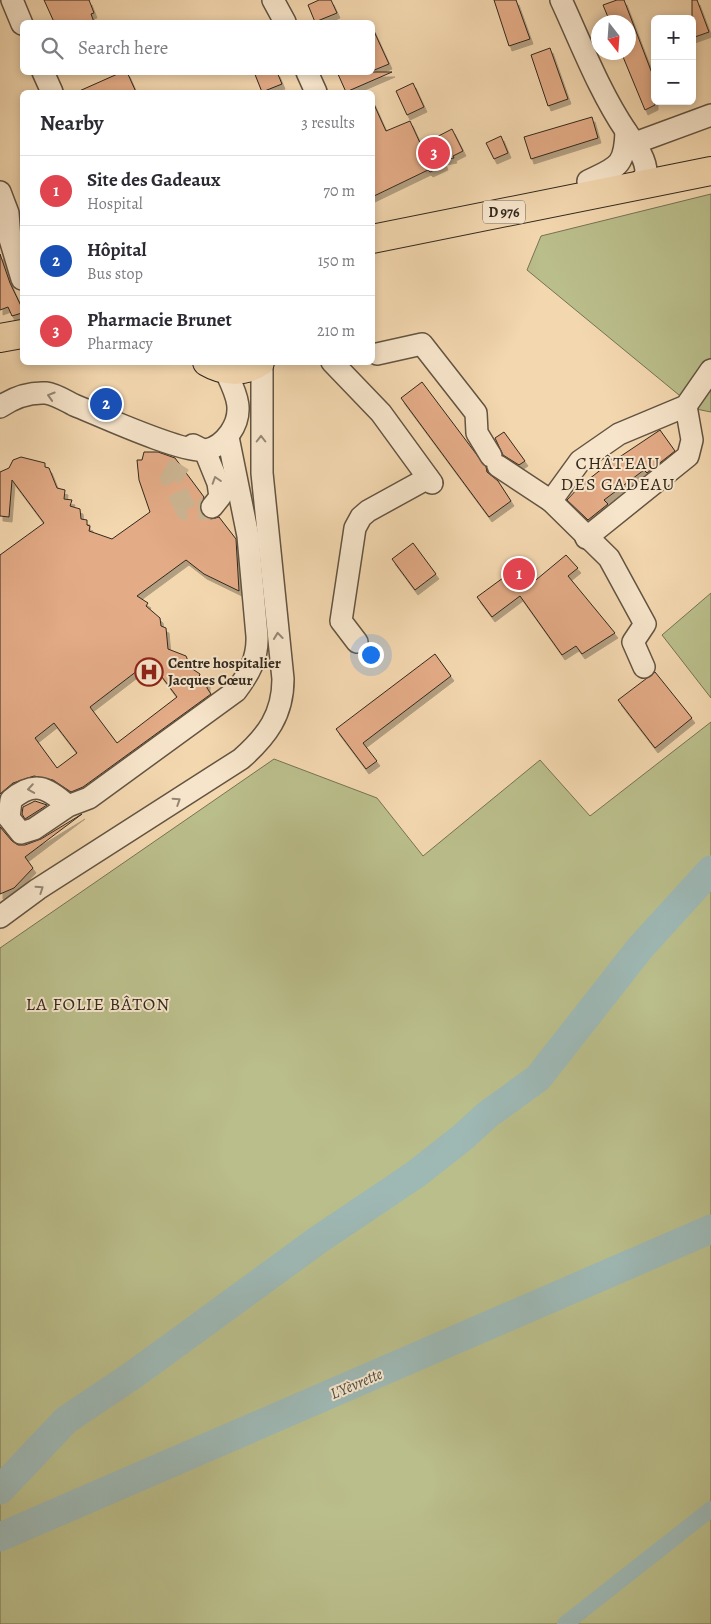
<!DOCTYPE html>
<html lang="en">
<head>
<meta charset="utf-8">
<style>
  body { margin:0; font-family:Alegreya,serif; background:#f2f2f3; color:#2b2b33 }
  .controls { position:absolute; right:15px; top:15px; display:grid; overflow:hidden; border-radius:8px; box-shadow:0 2px 8px #0003 }
  .controls button { width:45px; height:45px; display:grid; place-items:center; padding:0; border:0; border-bottom:1px solid #e1e1e2; background:#fff; color:#2b2b33; font:25px sans-serif }
  .compass { position:absolute; left:591px; top:15px; width:45px; height:45px; border-radius:50%; background:#fff; box-shadow:0 2px 8px #0003; rotate:163deg }
  .you { position:absolute; left:370px; top:654px; width:18px; height:18px; margin:-12px; border:4px solid #fff; border-radius:50%; background:#1a73e8; box-shadow:0 0 0 8px #1a73e833 }
  .badge { display:grid; place-items:center; width:32px; height:32px; border-radius:50%; background:#8f2418; color:#fff; font-size:16px; font-weight:700 }
  .pin { position:absolute; translate:-50% -50%; border:2px solid #fff; box-shadow:0 1px 5px #0006 }
  .list { margin:0; padding:0; list-style:none }
  h2 { display:flex; justify-content:space-between; align-items:center; height:65px; margin:0; padding:0 20px; font-size:21px }
  h2 small { font-size:16px; font-weight:400; color:#7c7c81 }
  .list li { display:grid; grid-template-columns:32px 1fr auto; gap:15px; align-items:center; box-sizing:border-box; height:70px; padding:0 20px; border-top:1px solid #e1e1e2 }
  .list b { display:block; font-size:19px; white-space:nowrap }
  .list p { margin:0; font-size:16px; white-space:nowrap; color:#7c7c81 }
  .list em { font-size:16px; font-style:normal; color:#7c7c81 }
  .icon { flex:none; width:28px; height:28px; fill:none; stroke:currentColor; stroke-width:2; stroke-linecap:round; stroke-linejoin:round }
  .map { position:relative; flex:none; width:711px; height:1624px; overflow:hidden }
  .search { position:absolute; background:#fff; box-shadow:0 2px 8px #0003; left:20px; top:20px; width:355px; height:55px; display:flex; align-items:center; gap:12px; box-sizing:border-box; padding:0 18px; border-radius:8px; color:#7c7c81; font-size:19px }
  .panel { position:absolute; background:#fff; box-shadow:0 2px 8px #0003; left:20px; top:90px; width:355px; height:275px; border-radius:8px }
  .map>svg:first-child { display:block }
  .green { fill:#babe8b; stroke:#767354 }
  .lines { fill:none; stroke-linecap:round; stroke-linejoin:round }
  .canal { stroke:#9eb8b4; stroke-width:16 }
  .river { stroke:#9eb8b4; stroke-width:29 }
  .building { fill:#e3ab86; stroke:#31281d; fill-rule:evenodd; filter:url(#shadow) }
  .minor-tunnel { stroke:#ccb492; stroke-width:21; stroke-dasharray:21 11; stroke-linecap:butt }
  .minor-casing { stroke:#625442; stroke-width:24 }
  .major-casing { stroke:#31281d; stroke-width:30 }
  .minor { stroke:#f7e5cb; stroke-width:21 }
  .major { stroke:#f3d7af; stroke-width:28 }
  .oneway { stroke:#948674 }
  .labels { text-anchor:middle; stroke-width:4; stroke-linejoin:round; paint-order:stroke }
  .shield { fill:#f7e5cb; stroke:#6c6151; stroke-width:1 }
  .shield-label { font-size:14px; font-weight:bold; fill:#31281d }
  .poi-label { font-size:15px; font-weight:bold; fill:#31281d; stroke:#f7e5cb; text-anchor:start }
  .water-label { font-size:16px; font-style:italic; fill:#4c4c43; stroke:#f7e5cb }
  .quarter-label { font-size:18px; letter-spacing:1px; fill:#31281d; stroke:#f7e5cb }
</style>
</head>
<body>
<div class="map">
<svg width="711" height="1624" viewBox="0 0 711 1624">
  <defs>
    <filter id="shadow"><feDropShadow dx="3" dy="5" stdDeviation="0" flood-color="#0004"/></filter>
  </defs>
  <rect width="100%" height="100%" fill="#f3d7af"/>
  <filter id="stains"><feTurbulence type="fractalNoise" baseFrequency=".004" numOctaves="4"/><feColorMatrix values="0 0 0 0 .2 0 0 0 0 .09 0 0 0 0 .02 0 0 0 .5 -.17"/></filter>
  <radialGradient id="worn" r=".72"><stop offset=".6" stop-color="#630" stop-opacity="0"/><stop offset="1" stop-color="#630" stop-opacity=".3"/></radialGradient>
  <g class="green">
    <path d="M711,194V412L696,409L527,270L541,236Z"/>
    <path d="M711,593V698L662,635Z"/>
    <path d="M711,722V1624H0V948L274,759L377,798L423,856L540,760L590,816Z"/>
  </g>
  <g class="lines">
    <path class="canal" d="M565,1624L711,1509"/>
    <g class="river">
      <path d="M0,1490L66,1420L133,1375L318,1240L416,1174L463,1137L487,1115L538,1078L640,948L711,870"/>
      <path d="M0,1537L711,1229"/>
    </g>
  </g>
  <g class="building">
    <path d="M44,0H89L94,13L91,14L94,22H54Z"/>
    <path d="M319,0H331L337,13L315,22L308,5Z"/>
    <path d="M494,0H516L530,39L509,46Z"/>
    <path d="M617,0H624L655,81V105L645,110L621,52H628V22H610L603,5Z"/>
    <path d="M692,0H697L709,32L692,38Z"/>
    <path d="M372,27L389,64L372,71Z"/>
    <path d="M550,48L568,99L548,106L531,55Z"/>
    <path d="M122,72H127L136,92H77Z"/>
    <path d="M254,72H277L282,84L262,92Z"/>
    <path d="M337,72H392L346,92Z"/>
    <path d="M413,83L424,107L407,115L396,91Z"/>
    <path d="M372,100L386,131L410,121L421,145L452,129L463,151L453,156L454,158L443,160L445,165L430,172L428,170L372,197Z"/>
    <path d="M592,117L598,138L531,159L524,137Z"/>
    <path d="M501,136L508,153L494,159L486,143Z"/>
    <path d="M0,254L10,283L22,308V313L12,316L8,307L0,310Z"/>
    <path d="M422,382L486,467L487,472L498,481L511,501L489,517L401,398Z"/>
    <path d="M660,430L675,451L647,473L644,470L604,500L608,504L588,520L567,500L579,487L603,468L607,458L615,460Z"/>
    <path d="M504,432L525,461L519,465L503,455L495,438Z"/>
    <path d="M144,452H158L175,458L204,497L200,506L204,516L211,519L219,517L236,539L239,591L204,574L186,560L137,596L148,603L146,606L160,618L161,626L166,628L168,649L186,656L191,668L200,674L198,680L207,682V688L211,694L83,787L71,792L53,780L34,776L13,783L0,794V555L44,523L12,480L9,517L0,516V472L9,468L13,460L21,457L45,463V467L49,468L57,488L65,490L64,499L72,500L70,506L80,509L81,519L87,520V525L90,526L89,531L112,539L150,512L139,480L137,460H142ZM150,661L177,697L117,743L90,707ZM54,723L77,753L57,768L35,738Z"/>
    <path d="M413,543L436,574L415,590L392,559Z"/>
    <path d="M566,555L578,568L568,576L615,633L582,654L576,646L562,655L520,596L492,617L477,597L518,567L531,584Z"/>
    <path d="M435,654L451,676L363,743L377,761L366,769L336,729Z"/>
    <path d="M655,672L692,718L655,748L618,700Z"/>
    <path d="M35,801L47,805L25,819L22,814L23,807Z"/>
    <path d="M82,814L25,857L33,868L14,888L0,894V827L12,841L18,845H25L41,839Z"/>
  </g>
  <g class="lines">
    <path class="minor-tunnel" d="M180,464L171,478L186,510L209,509L212,507"/>
    <g class="minor-casing">
      <g id="minor">
        <path d="M12,0L22,24"/>
        <path d="M273,0L285,22"/>
        <path d="M561,0C581,43 599,91 626,131C633,142 646,157 646,172C645,178 639,182 635,187"/>
        <path d="M43,72L52,92"/>
        <path d="M307,72L316,92"/>
        <path d="M635,143L711,115"/>
        <path d="M588,181C617,167 625,167 626,131"/>
        <path d="M0,192L8,213L10,239L22,279"/>
        <path d="M377,354L422,344L476,413L477,433L491,456"/>
        <path d="M332,362L381,413L432,483"/>
        <path d="M0,407C13,398 29,392 46,393C55,394 66,401 74,405C99,415 183,454 206,450C216,448 225,440 230,433C246,410 235,392 225,370"/>
        <path d="M193,445L205,451L218,483L220,497L212,507"/>
        <path d="M498,466L551,501"/>
        <path d="M586,538L688,456L692,440L686,406"/>
        <path d="M357,642L341,621L355,528L361,517L368,511L428,478"/>
        <path d="M644,667L633,642L645,624L609,558L551,501L580,461L619,434L686,406L711,370"/>
        <path d="M68,806C47,787 34,780 11,800L9,818L21,833L34,829L68,806L89,798L236,691C249,674 258,658 257,636L248,536L228,437"/>
        <path d="M0,917L38,889L241,759C267,736 283,715 283,679L262,473V362"/>
      </g>
    </g>
    <g class="major-casing">
      <g id="major">
        <path d="M372,239L711,171"/>
        <path d="M0,338L22,334"/>
        <path d="M207,362C224,372 243,373 260,362"/>
      </g>
    </g>
    <use href="#minor" class="minor"/>
    <use href="#major" class="major"/>
  </g>
  <defs><path id="oneway-chevron" d="M-2-3.5L2.5 0L-2 3.5" fill="none" stroke-width="1.6" stroke-linecap="round" stroke-linejoin="round" transform="scale(1.25)"/></defs>
  <g class="oneway">
    <use href="#oneway-chevron" transform="translate(51 396) rotate(-163)"/>
    <use href="#oneway-chevron" transform="translate(261 439) rotate(-90)"/>
    <use href="#oneway-chevron" transform="translate(216 480) rotate(-108)"/>
    <use href="#oneway-chevron" transform="translate(278 636) rotate(-96)"/>
    <use href="#oneway-chevron" transform="translate(31 789) rotate(171)"/>
    <use href="#oneway-chevron" transform="translate(177 801) rotate(-33)"/>
    <use href="#oneway-chevron" transform="translate(40 889) rotate(-34)"/>
  </g>
  <defs>
    <g id="hospital-ring" transform="scale(1.4375)"><circle r="9.5" fill="#f7e5cb" stroke="#8f2418" stroke-width="1.5"/><path d="M-5-5h3v3.5h4V-5h3V5h-3V1.5h-4V5h-3Z" fill="#8f2418"/></g>
  </defs>
  <g fill-rule="evenodd">
    <use href="#hospital-ring" x="149" y="672"/>
  </g>
  <g class="labels">
    <rect class="shield" x="483" y="200.5" width="42" height="23" rx="4"/>
    <g class="shield-label">
      <text x="504" y="217">D 976</text>
    </g>
    <g class="poi-label">
      <text x="168" y="668">Centre hospitalier<tspan x="168" dy="17">Jacques Cœur</tspan></text>
    </g>
    <g class="water-label">
      <text transform="translate(356 1383) rotate(-23)" y="6">L'Yèvrette</text>
    </g>
    <g class="quarter-label">
      <text x="618" y="469">CHÂTEAU<tspan x="618" dy="21">DES GADEAU</tspan></text>
      <text x="98" y="1010">LA FOLIE BÂTON</text>
    </g>
  </g>
  <rect width="100%" height="100%" filter="url(#stains)"/>
  <rect width="100%" height="100%" fill="url(#worn)"/>
</svg>
<div class="controls">
<button>+</button>
<button>−</button>
</div>
<svg class="compass" viewBox="-18 -18 36 36"><path d="M0-13l5 13h-10z" fill="#e53935"/><path d="M0 13l5-13h-10z" fill="#7c7c81"/></svg>
<div class="you"></div>
<div class="pin badge" style="left:519px;top:574px;background:#e0444e">1</div>
<div class="pin badge" style="left:106px;top:404px;background:#1a4fb4">2</div>
<div class="pin badge" style="left:434px;top:153px;background:#e0444e">3</div>
<div class="search"><svg class="icon" aria-label="search" viewBox="0 0 24 24"><circle cx="10" cy="10" r="6"/><path d="M15 15l6 6"/></svg>Search here</div>
<section class="panel">
<h2>Nearby<small>3 results</small></h2>
<ul class="list">
<li><span class="badge" style="background:#e0444e">1</span><div><b>Site des Gadeaux</b><p>Hospital</p></div><em>70 m</em></li>
<li><span class="badge" style="background:#1a4fb4">2</span><div><b>Hôpital</b><p>Bus stop</p></div><em>150 m</em></li>
<li><span class="badge" style="background:#e0444e">3</span><div><b>Pharmacie Brunet</b><p>Pharmacy</p></div><em>210 m</em></li>
</ul>
</section>
</div>
</body>
</html>
